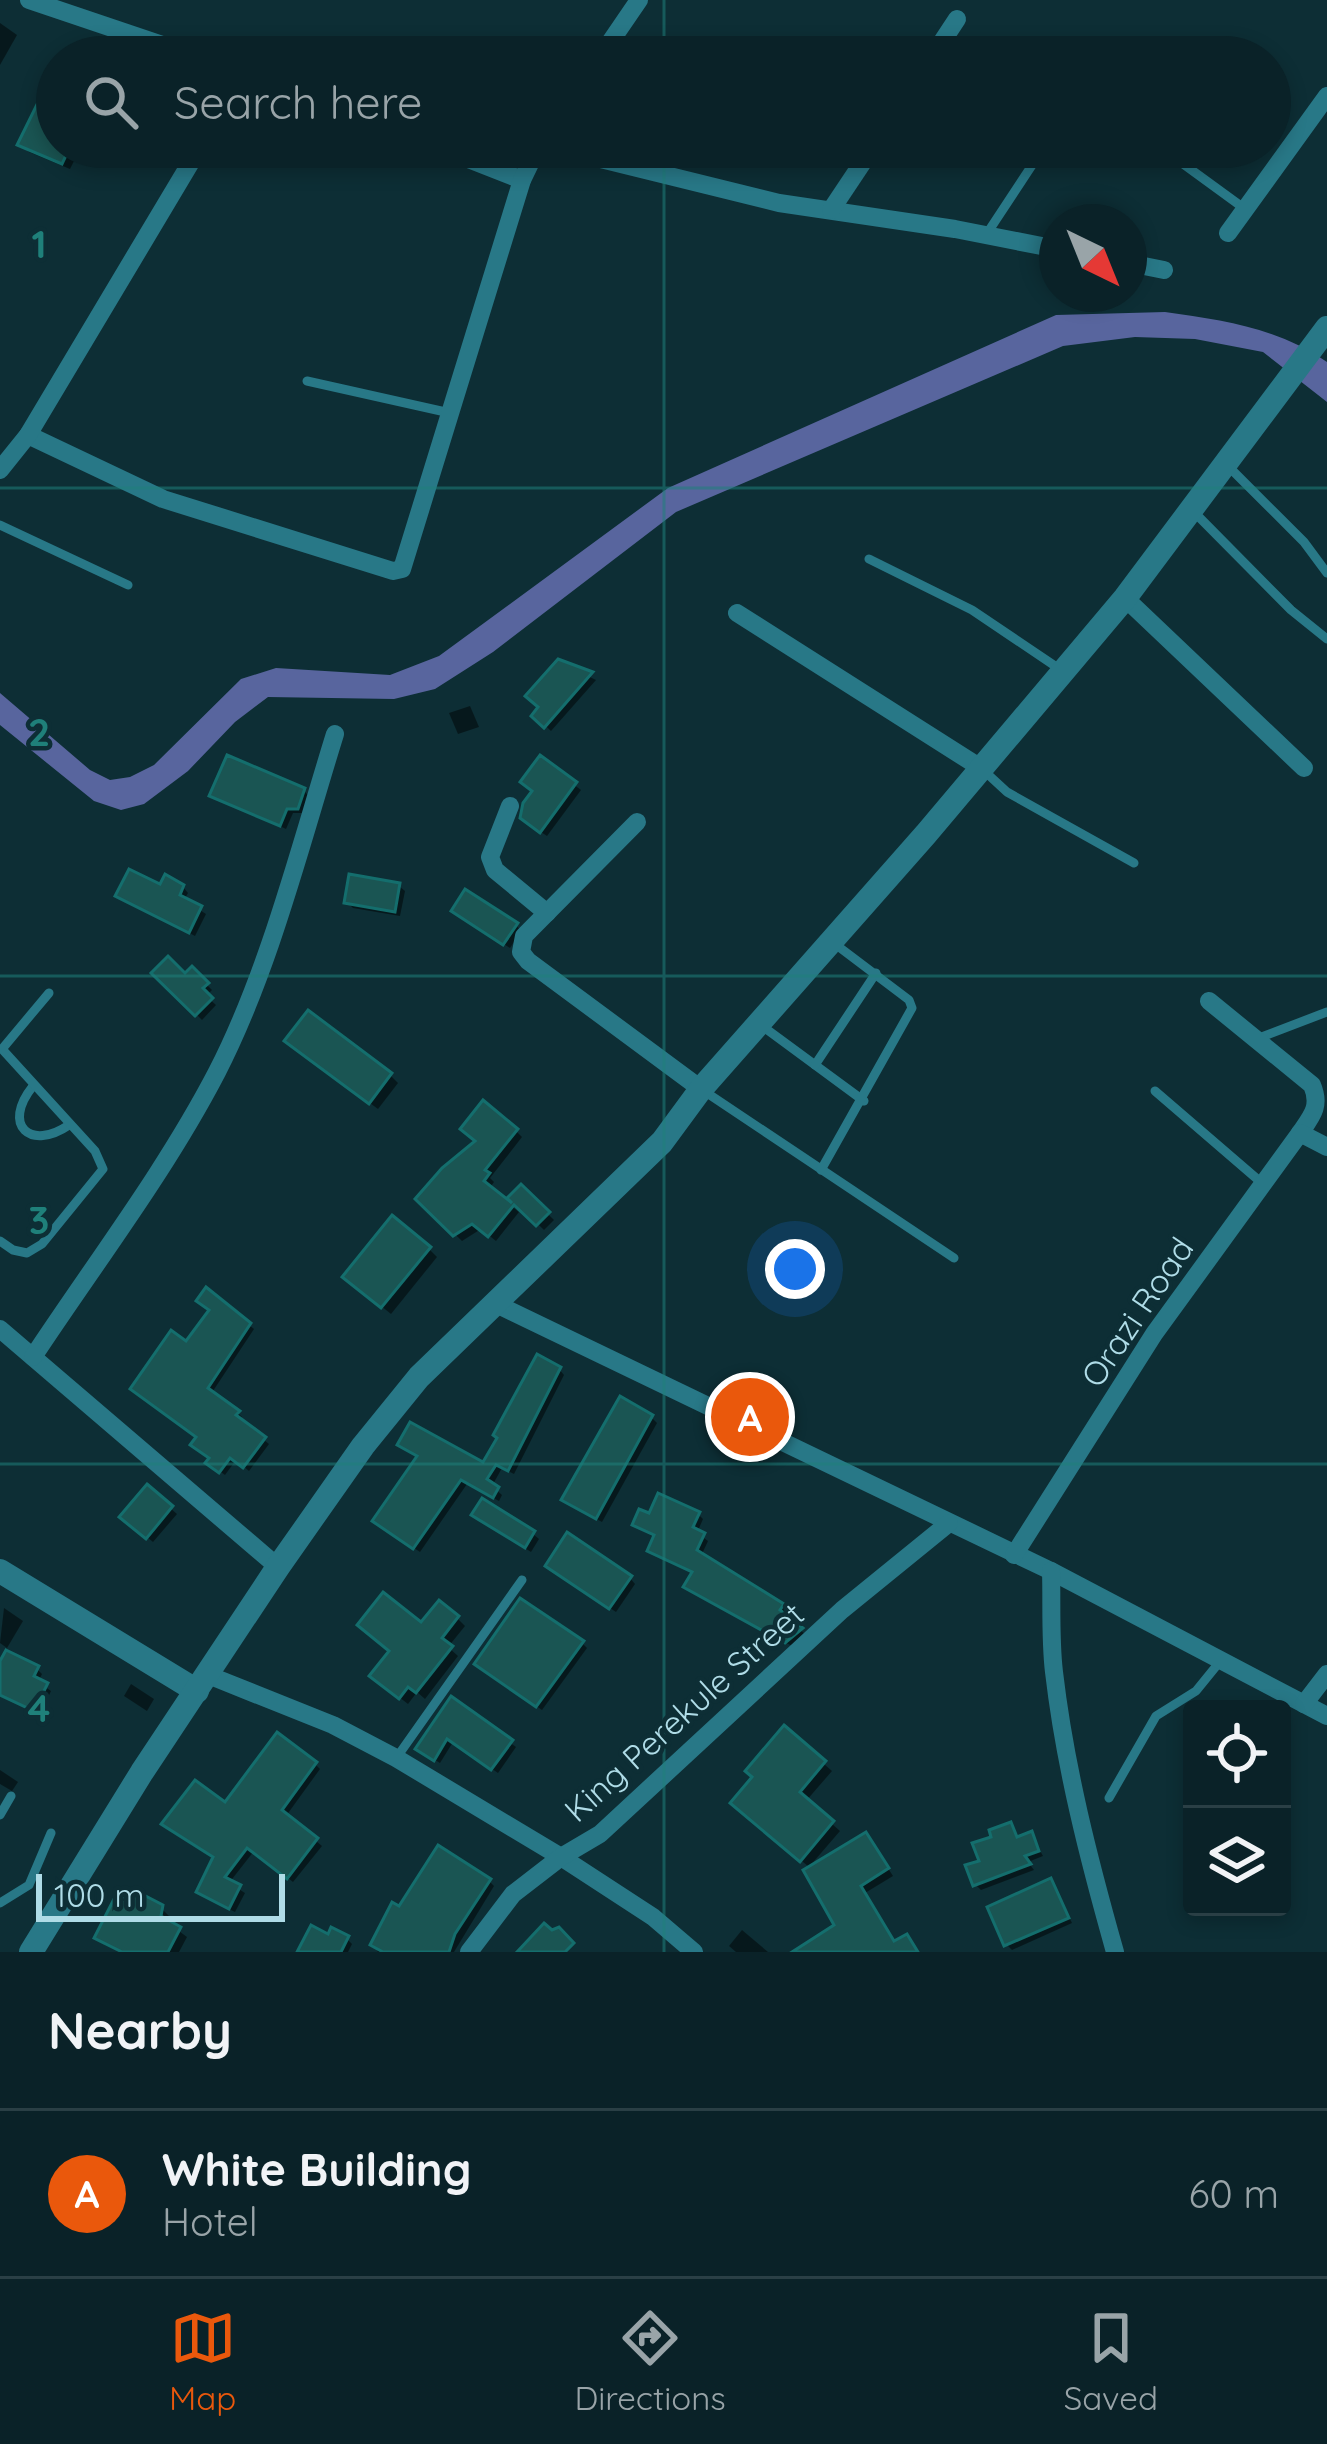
<!DOCTYPE html>
<html lang="en">
<head>
<meta charset="utf-8">
<style>
  body { margin:0; font-family:Quicksand,sans-serif; background:#132a30; color:#f1f3f6 }
  .controls { position:absolute; right:36px; bottom:36px; display:grid; overflow:hidden; border-radius:12px; box-shadow:0 6px 18px #0003 }
  .controls button { width:108px; height:108px; display:grid; place-items:center; padding:0; border:0; border-bottom:3px solid #2a3f45; background:#0a2228; color:#f1f3f6; font:60px sans-serif }
  .compass { position:absolute; left:1039px; top:204px; width:108px; height:108px; border-radius:50%; background:#0a2228; box-shadow:0 6px 18px #0003; rotate:137deg }
  .scale { position:absolute; left:36px; bottom:30px; width:249px; box-sizing:border-box; padding-left:12px; border:6px solid #afdce7; border-top:0; font-size:33px; line-height:42px; white-space:nowrap; color:#afdce7; -webkit-text-stroke:9px #0d2e35; paint-order:stroke }
  .you { position:absolute; left:795px; top:1269px; width:42px; height:42px; margin:-30px; border:9px solid #fff; border-radius:50%; background:#1a73e8; box-shadow:0 0 0 18px #1a73e833 }
  .badge { display:grid; place-items:center; width:78px; height:78px; border-radius:50%; background:#ea580c; color:#fff; font-size:39px; font-weight:700 }
  .pin { position:absolute; translate:-50% -50%; border:6px solid #fff; box-shadow:0 3px 12px #0006 }
  .list { margin:0; padding:0; list-style:none }
  h2 { display:flex; justify-content:space-between; align-items:center; height:156px; margin:0; padding:0 48px; font-size:51px }
  h2 small { font-size:39px; font-weight:400; color:#99a4a8 }
  .list li { display:grid; grid-template-columns:78px 1fr auto; gap:36px; align-items:center; box-sizing:border-box; height:168px; padding:0 48px; border-top:3px solid #2a3f45 }
  .list b { display:block; font-size:45px; white-space:nowrap }
  .list p { margin:0; font-size:39px; white-space:nowrap; color:#99a4a8 }
  .list em { font-size:39px; font-style:normal; color:#99a4a8 }
  .icon { flex:none; width:66px; height:66px; fill:none; stroke:currentColor; stroke-width:2; stroke-linecap:round; stroke-linejoin:round }
  .map { position:relative; flex:none; width:1327px; height:1952px; overflow:hidden }
  .search { position:absolute; background:#0a2228; box-shadow:0 6px 18px #0003; left:36px; right:36px; top:36px; height:132px; display:flex; align-items:center; gap:30px; box-sizing:border-box; padding:0 42px; border-radius:66px; color:#99a4a8; font-size:45px }
  .sheet { height:324px; background:#0a2228 }
  nav { display:flex; justify-content:space-around; align-items:center; box-sizing:border-box; height:168px; border-top:3px solid #2a3f45; background:#0a2228; font-size:33px; color:#99a4a8 }
  nav a { display:grid; justify-items:center; gap:6px }
  nav .on { color:#ea580c }
  .map>svg:first-child { display:block }
  .water { fill:#58659e }
  .shadow { fill:#0007 }
  .building { fill:#1a5553; stroke:#146e6d; stroke-width:3 }
  .lines { fill:none; stroke-linecap:round; stroke-linejoin:round }
  .service { stroke:#287887; stroke-width:9 }
  .minor { stroke:#287887; stroke-width:18 }
  .tertiary { stroke:#287887; stroke-width:24 }
  .grid { fill:none; stroke:#1f807a; stroke-width:3; stroke-opacity:0.55 }
  .labels { text-anchor:middle; stroke-width:9; stroke-linejoin:round; paint-order:stroke }
  .street-label { font-size:33px; fill:#afdce7; stroke:#0d2e35 }
  .grid-label { font-size:39px; text-anchor:middle; font-weight:bold; fill:#1f807a; stroke:#0d2e35; stroke-width:9; stroke-linejoin:round; paint-order:stroke }
</style>
</head>
<body>
<div class="map">
<svg width="1327" height="1952" viewBox="0 0 1327 1952">
  <rect width="100%" height="100%" fill="#0d2e35"/>
  <path class="water" d="M1165,312C1223,320 1278,328 1327,362V402L1263,352L1195,339L1135,337L1063,346L676,512L493,652L435,689L394,699L268,697L235,722L188,771L144,804L121,810L94,801L0,725V693L90,770L110,780L130,777L154,765L241,679L276,668L390,675L439,656L668,488L1056,315Z"/>
  <g class="shadow">
    <path d="M0,23L17,35L0,65Z"/>
    <path d="M57,79V147H81L70,169L29,152L21,144Z"/>
    <path d="M559,662L596,680L551,731L535,716Z"/>
    <path d="M470,706L479,727L458,734L449,713Z"/>
    <path d="M540,759L581,790L547,836L529,824Z"/>
    <path d="M303,790L309,796L303,813H293L286,829L213,795Z"/>
    <path d="M399,886L405,891L400,916L353,908L347,902Z"/>
    <path d="M183,887L188,893L184,900L206,914L195,936L119,896Z"/>
    <path d="M460,916L516,925L521,931L510,948Z"/>
    <path d="M192,970L212,990L206,996L216,1005L202,1020L155,973L185,977Z"/>
    <path d="M296,1048L390,1075L398,1083L378,1109Z"/>
    <path d="M516,1131L522,1137L490,1178L494,1182L489,1189L519,1212L496,1241L481,1229L462,1241L419,1199Z"/>
    <path d="M521,1188L554,1220L544,1230L511,1198Z"/>
    <path d="M429,1249L437,1257L391,1314L354,1284Z"/>
    <path d="M249,1325L254,1329L211,1394L238,1413L242,1417L240,1421L269,1444L249,1471L236,1460L225,1475L214,1467L199,1438L187,1345Z"/>
    <path d="M559,1369L564,1375L514,1474L502,1468L492,1486L502,1495L499,1501L467,1484L420,1552L381,1526L419,1458L400,1445L485,1466Z"/>
    <path d="M651,1417L657,1423L602,1522L571,1505Z"/>
    <path d="M147,1488L177,1514L153,1542L123,1517Z"/>
    <path d="M698,1514L703,1519L697,1533L708,1541L701,1556L782,1606L787,1611L784,1617L805,1634L792,1646L691,1591L694,1573L655,1555L650,1551L656,1537L635,1525Z"/>
    <path d="M480,1520L533,1534L539,1539L531,1552Z"/>
    <path d="M554,1571L630,1578L635,1584L616,1612Z"/>
    <path d="M4,1608L23,1621L7,1648L0,1643Z"/>
    <path d="M457,1618L465,1626L448,1647L458,1656L425,1699L417,1692L408,1704L381,1683Z"/>
    <path d="M582,1643L587,1648L542,1710L483,1669Z"/>
    <path d="M0,1668L37,1669L42,1674L38,1682L51,1691L40,1714L0,1695Z"/>
    <path d="M131,1684L154,1699L147,1711L124,1696Z"/>
    <path d="M452,1701L516,1747L498,1773L453,1742L440,1763L424,1753Z"/>
    <path d="M784,1729L832,1771L806,1801L840,1831L809,1867L742,1811Z"/>
    <path d="M315,1764L320,1769L286,1816L322,1846L293,1882L254,1851L229,1883L245,1893L235,1912L204,1897L199,1891L216,1858L226,1807Z"/>
    <path d="M0,1770L18,1782L12,1791L0,1784Z"/>
    <path d="M1011,1825L1019,1839L1031,1835L1043,1856L1028,1862L1034,1870L981,1890L975,1884L982,1863L995,1838Z"/>
    <path d="M871,1842L893,1876L865,1893L896,1944L918,1952H802L838,1926Z"/>
    <path d="M489,1881L494,1886L454,1952H378L373,1945L400,1910Z"/>
    <path d="M1051,1882L1072,1923L1012,1950L1006,1944Z"/>
    <path d="M132,1906L161,1908L169,1916L168,1923L187,1937L179,1952H119L105,1945L98,1937Z"/>
    <path d="M742,1930L768,1952H736L729,1946Z"/>
    <path d="M329,1938L347,1939L352,1944L348,1952H301Z"/>
  </g>
  <g class="building">
    <path d="M57,64V147H70L62,164L17,145Z"/>
    <path d="M558,659L593,672L544,728L531,716L538,707L525,696Z"/>
    <path d="M227,755L305,788L298,809H287L280,826L209,796Z"/>
    <path d="M540,755L577,782L540,833L520,818L523,803L532,791L520,782Z"/>
    <path d="M129,869L160,884L165,874L184,885L180,895L202,906L189,933L115,896Z"/>
    <path d="M349,874L400,883L395,912L344,903Z"/>
    <path d="M465,889L518,923L503,945L451,911Z"/>
    <path d="M168,956L185,973L192,966L209,983L203,988L213,998L195,1016L151,973Z"/>
    <path d="M308,1010L392,1073L369,1104L284,1041Z"/>
    <path d="M483,1100L518,1129L485,1170L490,1173L484,1181L512,1203L507,1198L521,1184L550,1212L536,1226L514,1205L488,1237L472,1224L453,1236L415,1199L442,1168L475,1141L460,1129Z"/>
    <path d="M392,1215L431,1247L381,1308L342,1277Z"/>
    <path d="M206,1287L251,1323L208,1388L240,1411L236,1415L266,1437L243,1468L230,1458L219,1473L205,1463L209,1458L190,1445L196,1437L130,1389L171,1330L186,1341L209,1310L196,1301Z"/>
    <path d="M537,1354L561,1367L508,1471L496,1465L487,1479L499,1487L493,1498L461,1480L413,1549L372,1521L417,1456L397,1445L410,1422L483,1462L497,1438L493,1435Z"/>
    <path d="M620,1396L653,1415L596,1519L561,1500Z"/>
    <path d="M147,1484L173,1506L146,1539L119,1517Z"/>
    <path d="M658,1493L700,1512L693,1527L705,1533L697,1550L784,1604L780,1610L803,1628L785,1643L683,1587L692,1572L647,1551L654,1535L632,1525L639,1509L649,1513Z"/>
    <path d="M482,1498L535,1531L525,1548L471,1515Z"/>
    <path d="M567,1532L632,1576L609,1609L545,1566Z"/>
    <path d="M383,1592L421,1622L439,1600L459,1616L442,1638L453,1646L416,1693L408,1687L399,1699L369,1676L389,1651L357,1625Z"/>
    <path d="M520,1598L584,1641L536,1707L474,1664Z"/>
    <path d="M6,1650L39,1666L34,1676L48,1683L34,1711L0,1695V1661Z"/>
    <path d="M451,1696L513,1740L491,1770L447,1739L434,1761L415,1749Z"/>
    <path d="M784,1725L826,1761L800,1792L834,1821L800,1862L730,1803L752,1777L745,1771Z"/>
    <path d="M277,1732L317,1762L282,1810L318,1838L287,1879L247,1848L225,1877L241,1885L229,1909L196,1892L213,1857L161,1824L195,1780L225,1802Z"/>
    <path d="M1011,1822L1017,1837L1032,1831L1039,1851L1025,1856L1031,1864L973,1886L965,1865L979,1861L972,1843L991,1837L989,1830Z"/>
    <path d="M866,1832L889,1868L861,1886L894,1941L907,1934L918,1952H792L834,1925L803,1870Z"/>
    <path d="M438,1845L491,1879L455,1934L449,1952H383L370,1945L392,1902L399,1906Z"/>
    <path d="M1051,1878L1069,1918L1004,1946L987,1907Z"/>
    <path d="M136,1891L163,1905L161,1916L181,1927L168,1952H122L94,1938L116,1895L130,1902Z"/>
    <path d="M544,1923L552,1930L559,1927L574,1943L565,1952H517Z"/>
    <path d="M311,1925L328,1934L331,1927L349,1936L341,1952H297Z"/>
  </g>
  <g class="lines">
    <g class="service">
      <path d="M1160,147L1245,209"/>
      <path d="M986,235L1044,147"/>
      <path d="M307,381L450,413"/>
      <path d="M1229,467L1304,542L1327,573"/>
      <path d="M1195,513L1291,610L1327,639"/>
      <path d="M0,525L128,585"/>
      <path d="M869,559L972,610L1061,670"/>
      <path d="M981,768L1007,792L1134,863"/>
      <path d="M762,1026L864,1101"/>
      <path d="M1259,1038L1327,1012"/>
      <path d="M815,1065L876,973"/>
      <path d="M33,1086C1,1126 31,1151 69,1125"/>
      <path d="M704,1091L954,1258"/>
      <path d="M1155,1091L1263,1184"/>
      <path d="M821,1170L912,1008L909,1000L835,944"/>
      <path d="M0,1241L13,1250L27,1253L42,1244L103,1169L95,1151L2,1049L49,993"/>
      <path d="M397,1757L522,1580"/>
      <path d="M1109,1798L1156,1716L1196,1691L1222,1659"/>
      <path d="M0,1815L11,1796"/>
      <path d="M0,1903L29,1885L51,1833"/>
    </g>
    <g class="minor">
      <path d="M29,0L198,57"/>
      <path d="M600,57L639,0"/>
      <path d="M932,57L957,19"/>
      <path d="M438,147L522,180"/>
      <path d="M552,147L779,203L955,229L1057,249"/>
      <path d="M831,210L873,147"/>
      <path d="M1228,233L1327,96"/>
      <path d="M1129,263L1164,270"/>
      <path d="M28,435L163,499L393,571L402,569L522,180L538,147"/>
      <path d="M0,470L28,435L200,147"/>
      <path d="M1125,598L1304,768"/>
      <path d="M737,613L981,768"/>
      <path d="M510,806L490,857L495,870L547,913"/>
      <path d="M637,822L524,936L521,952L528,961L701,1089"/>
      <path d="M1209,1001L1312,1085C1321,1106 1312,1116 1300,1133"/>
      <path d="M496,1304L1051,1571L1327,1716"/>
      <path d="M0,1329L278,1567"/>
      <path d="M33,1357C95,1263 165,1172 217,1072C269,971 301,843 335,734"/>
      <path d="M1014,1555L1154,1334L1300,1133L1327,1147"/>
      <path d="M1051,1571C1052,1604 1050,1639 1054,1672C1065,1767 1089,1860 1115,1952"/>
      <path d="M208,1675L333,1725L396,1758L561,1857L653,1917L694,1952"/>
      <path d="M1304,1704L1327,1674"/>
      <path d="M469,1952L513,1894L561,1857L600,1834L842,1610L949,1523"/>
    </g>
    <g class="tertiary">
      <path d="M0,1571L197,1691"/>
      <path d="M31,1952L142,1772L278,1567L363,1446L419,1377L662,1142L701,1089L926,834L1125,598L1327,328"/>
    </g>
  </g>
  <path class="grid" d="M664,0V57M664,147V1952M0,488H1327M0,976H1327M0,1464H1327"/>
  <g class="labels">
    <g class="street-label">
      <text transform="translate(1137 1312) rotate(-56)" y="12">Orazi Road</text>
      <text transform="translate(684 1712) rotate(-42)" y="12">King Perekule Street</text>
    </g>
  </g>
  <g class="grid-label">
    <text x="39" y="258">1</text>
    <text x="39" y="746">2</text>
    <text x="39" y="1234">3</text>
    <text x="39" y="1722">4</text>
  </g>
</svg>
<div class="controls">
<button><svg class="icon" aria-label="locate" viewBox="0 0 24 24"><circle cx="12" cy="12" r="6"/><path d="M12 2v4M12 18v4M2 12h4M18 12h4"/></svg></button>
<button><svg class="icon" aria-label="layers" viewBox="0 0 24 24"><path d="M12 4l9 5-9 5-9-5zM3 14l9 5 9-5"/></svg></button>
</div>
<svg class="compass" viewBox="-18 -18 36 36"><path d="M0-13l5 13h-10z" fill="#e53935"/><path d="M0 13l5-13h-10z" fill="#99a4a8"/></svg>
<div class="scale">100 m</div>
<div class="you"></div>
<div class="pin badge" style="left:750px;top:1417px">A</div>
<div class="search"><svg class="icon" aria-label="search" viewBox="0 0 24 24"><circle cx="10" cy="10" r="6"/><path d="M15 15l6 6"/></svg>Search here</div>
</div>
<section class="sheet">
<h2>Nearby<small></small></h2>
<ul class="list">
<li><span class="badge">A</span><div><b>White Building</b><p>Hotel</p></div><em>60 m</em></li>
</ul>
</section>
<nav>
<a class="on"><svg class="icon" aria-label="map" viewBox="0 0 24 24"><path d="M3 6l6-2 6 2 6-2v14l-6 2-6-2-6 2zM9 4v14M15 6v14"/></svg>Map</a>
<a><svg class="icon" aria-label="directions" viewBox="0 0 24 24"><path d="M12 3l9 9-9 9-9-9zM9 14v-3h6M13 9l2 2-2 2"/></svg>Directions</a>
<a><svg class="icon" aria-label="saved" viewBox="0 0 24 24"><path d="M7 4h10v16l-5-4-5 4z"/></svg>Saved</a>
</nav>
</body>
</html>
